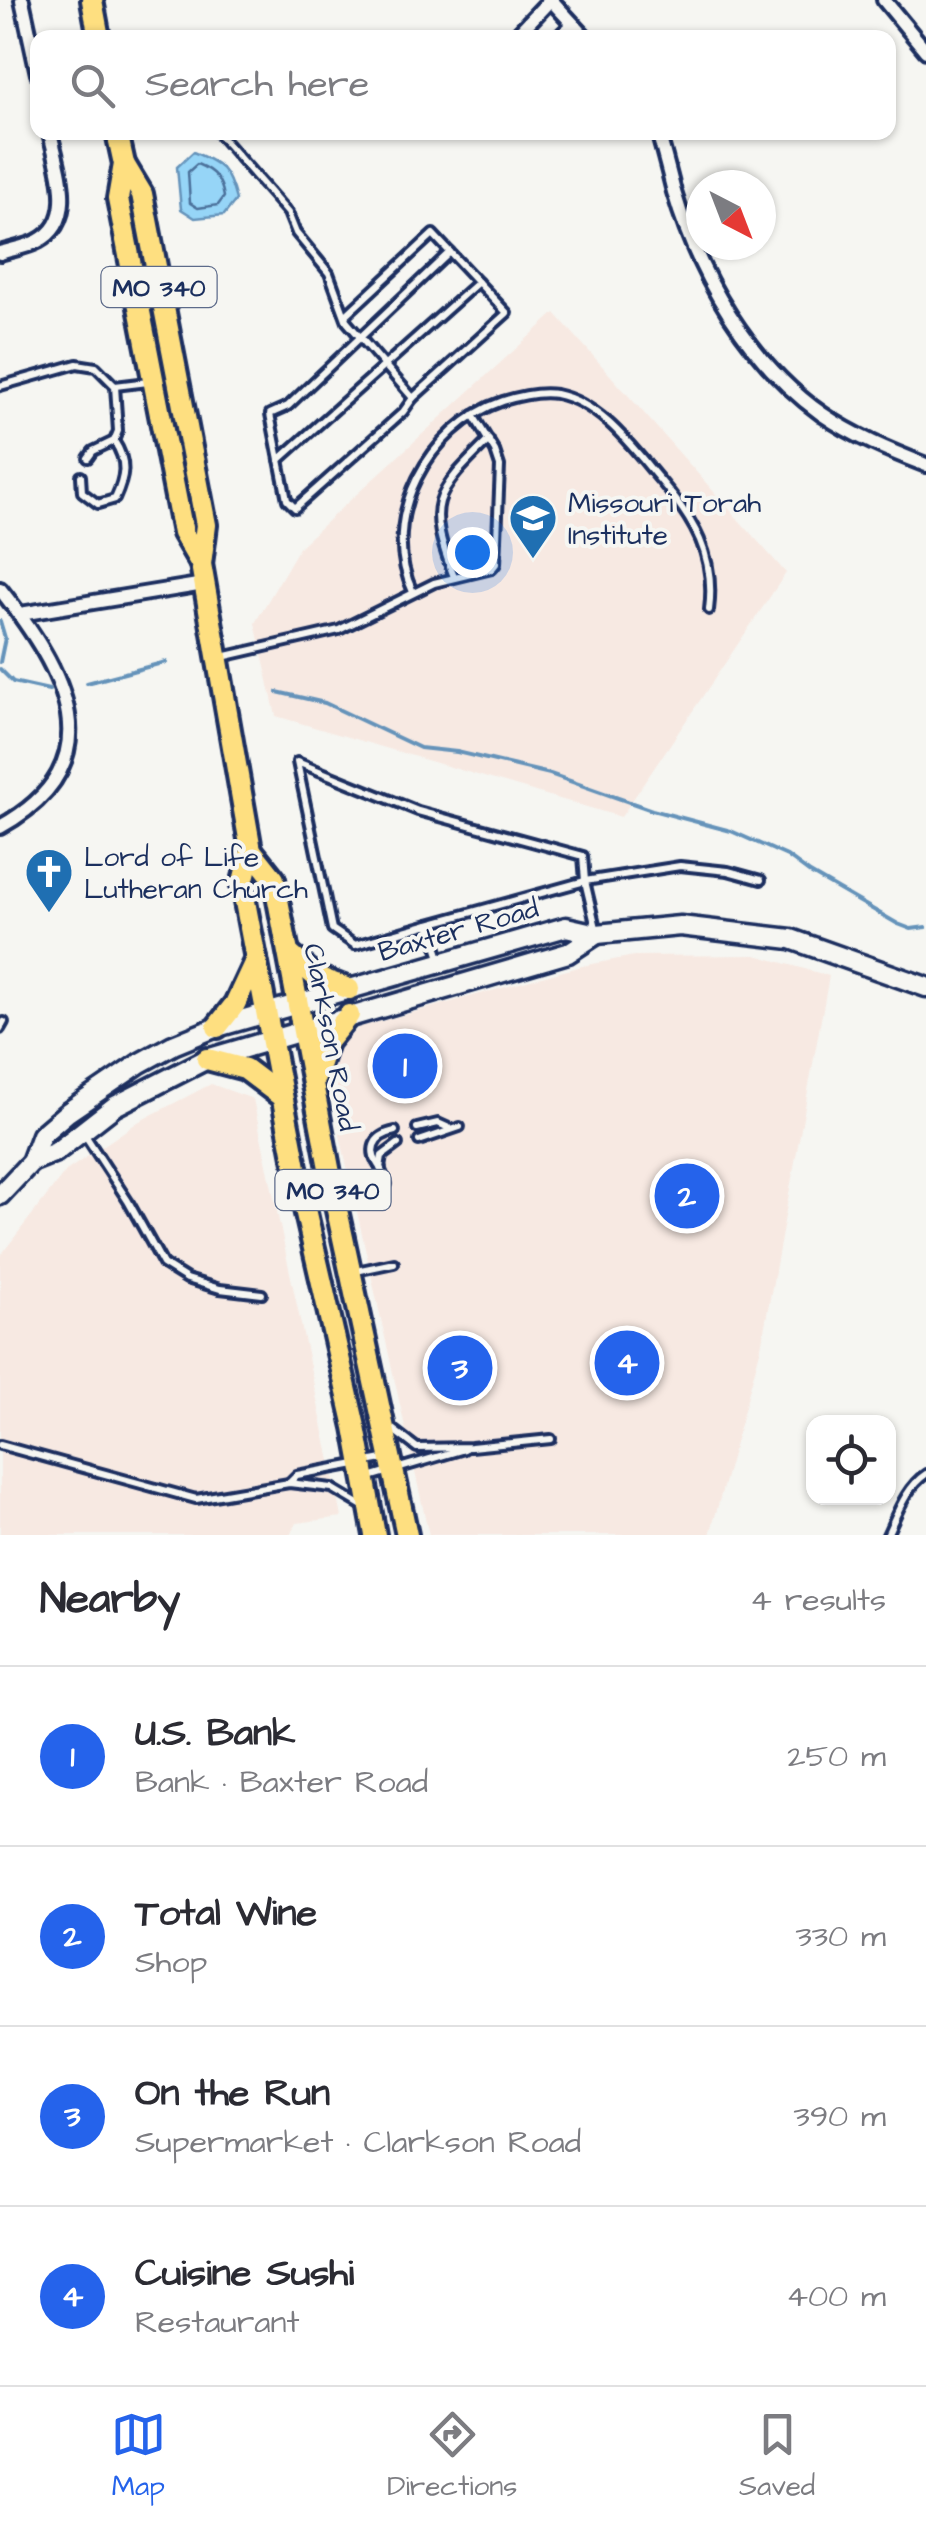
<!DOCTYPE html>
<html lang="en">
<head>
<meta charset="utf-8">
<style>
  body { margin:0; font-family:"Architects Daughter",sans-serif; background:#f7f7f7; color:#2b2b33 }
  .controls { position:absolute; right:30px; bottom:30px; display:grid; overflow:hidden; border-radius:20px; box-shadow:0 2px 8px #0004 }
  .controls button { width:90px; height:90px; display:grid; place-items:center; padding:0; border:0; border-bottom:2px solid #e1e1e2; background:#fff; color:#2b2b33; font:50px sans-serif }
  .compass { position:absolute; left:686px; top:170px; width:90px; height:90px; border-radius:50%; background:#fff; box-shadow:0 2px 8px #0004; rotate:138deg }
  .you { position:absolute; left:472px; top:552px; width:35px; height:35px; margin:-25px; border:8px solid #fff; border-radius:50%; background:#1a73e8; box-shadow:0 0 0 15px #1a73e833 }
  .badge { display:grid; place-items:center; width:65px; height:65px; border-radius:50%; background:#2563eb; color:#fff; font-size:32px; font-weight:700 }
  .pin { position:absolute; translate:-50% -50%; border:5px solid #fff; box-shadow:0 2px 10px #0006 }
  .list { margin:0; padding:0; list-style:none }
  h2 { display:flex; justify-content:space-between; align-items:center; height:130px; margin:0; padding:0 40px; font-size:42px }
  h2 small { font-size:32px; font-weight:400; color:#7c7c81 }
  .list li { display:grid; grid-template-columns:65px 1fr auto; gap:30px; align-items:center; box-sizing:border-box; height:180px; padding:0 40px; border-top:2px solid #e1e1e2 }
  .list b { display:block; font-size:38px; white-space:nowrap }
  .list p { margin:0; font-size:32px; white-space:nowrap; color:#7c7c81 }
  .list em { font-size:32px; font-style:normal; color:#7c7c81 }
  .icon { flex:none; width:55px; height:55px; fill:none; stroke:currentColor; stroke-width:2; stroke-linecap:round; stroke-linejoin:round }
  .map { position:relative; flex:none; width:926px; height:1535px; overflow:hidden }
  .search { position:absolute; background:#fff; box-shadow:0 2px 8px #0004; left:30px; right:30px; top:30px; height:110px; display:flex; align-items:center; gap:25px; box-sizing:border-box; padding:0 35px; border-radius:20px; color:#7c7c81; font-size:38px }
  .sheet { height:850px; background:#fff }
  nav { display:flex; justify-content:space-around; align-items:center; box-sizing:border-box; height:140px; border-top:2px solid #e1e1e2; background:#fff; font-size:28px; color:#7c7c81 }
  nav a { display:grid; justify-items:center; gap:5px }
  nav .on { color:#2563eb }
  .map>svg:first-child { display:block }
  .built { fill:#f7e9e2 }
  .water { fill:#96d5f7; stroke:#6593ba; stroke-width:2.5 }
  .lines { fill:none; stroke-linecap:round; stroke-linejoin:round }
  .shore { stroke:#4c719b; stroke-width:2.5 }
  .stream { stroke:#6593ba; stroke-width:4 }
  .service-casing { stroke:#1b2f5e; stroke-width:14 }
  .minor-casing { stroke:#1b2f5e; stroke-width:20 }
  .secondary-casing { stroke:#1b2f5e; stroke-width:25 }
  .primary-casing { stroke:#1b2f5e; stroke-width:28 }
  .service { stroke:#f6f6f2; stroke-width:6 }
  .minor { stroke:#f6f6f2; stroke-width:12 }
  .secondary { stroke:#f6f6f2; stroke-width:18 }
  .primary { stroke:#fedf80; stroke-width:20 }
  .labels { text-anchor:middle; stroke-width:8; stroke-linejoin:round; paint-order:stroke }
  .shield { fill:#f6f6f2; stroke:#5d6b8a; stroke-width:2.5 }
  .shield-label { font-size:25px; font-weight:bold; fill:#1b2f5e }
  .poi-label { font-size:28px; fill:#1b2f5e; stroke:#f6f6f2; text-anchor:start }
  .street-label { font-size:28px; fill:#1b2f5e; stroke:#f6f6f2 }
</style>
</head>
<body>
<div class="map">
<svg width="926" height="1535" viewBox="0 0 926 1535">
  <rect width="100%" height="100%" fill="#f6f6f2"/>
  <filter id="ink" filterUnits="userSpaceOnUse"><feTurbulence type="fractalNoise" baseFrequency=".01" numOctaves="2"/><feDisplacementMap in="SourceGraphic" scale="20" xChannelSelector="R" yChannelSelector="G"/><feConvolveMatrix kernelMatrix="1 2 1 2 8 2 1 2 1" color-interpolation-filters="sRGB"/></filter>
  <g filter="url(#ink)">
    <g class="built">
      <path d="M555,313L786,573L621,817L276,716L255,623L300,546Z"/>
      <path d="M756,955L829,976L761,1347L710,1535H429L338,1126L330,1082L334,1058L344,1041L360,1027L582,966L634,956Z"/>
      <path d="M211,1084L253,1099L342,1517L297,1523L290,1535H0V1256L66,1171L138,1122Z"/>
    </g>
    <path class="water" d="M193,152C222,164 228,169 236,200L224,215L195,218L181,209L177,167Z"/>
    <g class="lines">
      <path class="shore" d="M197,164C214,171 221,179 224,197L218,205L198,208L190,203L188,172Z"/>
      <g class="stream">
        <path d="M0,621L5,638L0,662"/>
        <path d="M0,669L13,682L49,690"/>
        <path d="M87,683L166,662"/>
        <path d="M277,692L325,703L420,748L457,752L550,774L652,810L731,831L787,856L810,873L898,924L911,929L926,927"/>
      </g>
      <g class="service-casing">
        <g id="service">
          <path d="M217,132L288,213L296,233L329,273L347,322L413,398L507,313L433,234L345,316"/>
          <path d="M0,386L77,364L96,367L115,386L148,382"/>
          <path d="M413,398L403,412L295,508L287,500L270,414L288,406L450,252"/>
          <path d="M114,441L118,431L115,386"/>
          <path d="M279,460L478,282"/>
          <path d="M81,476L82,492L98,504L115,499C125,477 128,462 114,441L93,451L88,458"/>
          <path d="M454,577C426,503 433,495 489,440"/>
          <path d="M413,592C378,518 429,426 503,401C519,396 538,391 556,394C601,403 632,447 660,480C694,520 716,556 709,610"/>
          <path d="M222,657L339,630L434,583L492,569L496,564L500,466L495,451L473,415"/>
          <path d="M429,924L585,881L596,928"/>
          <path d="M441,961L429,924L355,945L332,929L297,762L418,811L583,856L585,881L680,866L728,871L761,880"/>
          <path d="M0,1029L4,1022"/>
          <path d="M417,1128L438,1123L449,1128"/>
          <path d="M83,1132L128,1201L163,1264L187,1279L220,1289L262,1294"/>
          <path d="M419,1141L460,1127"/>
          <path d="M381,1169C367,1151 372,1136 395,1131"/>
          <path d="M387,1184L380,1168L382,1156L398,1144"/>
          <path d="M356,1271L394,1263"/>
          <path d="M391,1428L417,1448L471,1447L551,1439"/>
          <path d="M0,1445L196,1499L289,1483L332,1488L364,1507"/>
          <path d="M366,1478L464,1449"/>
          <path d="M290,1482L297,1475L388,1458"/>
          <path d="M887,1535C897,1514 906,1487 926,1474"/>
        </g>
      </g>
      <g class="minor-casing">
        <g id="minor">
          <path d="M22,0L38,74"/>
          <path d="M551,0L586,38"/>
          <path d="M884,0L926,51"/>
          <path d="M514,38L550,0"/>
          <path d="M559,38L573,25"/>
          <path d="M658,132C664,152 669,172 674,192C699,277 749,362 822,414C854,436 890,451 926,465"/>
          <path d="M0,253C12,249 27,247 38,241C79,220 57,167 50,132"/>
          <path d="M0,589C64,670 117,762 0,827"/>
          <path d="M20,614L204,584"/>
        </g>
      </g>
      <g class="secondary-casing">
        <g id="secondary">
          <path d="M31,1162L56,1152L115,1106L207,1059L568,953L597,934"/>
          <path d="M0,1195L31,1162L41,1135L68,1112L140,1063L173,1045L217,1027L566,927L597,934L680,926L791,939L926,987"/>
        </g>
      </g>
      <g class="primary-casing">
        <g id="primary">
          <path d="M92,0L99,38"/>
          <path d="M117,132L124,164L118,199L183,533L201,564"/>
          <path d="M124,164L142,194L206,525L201,564L251,850L242,886L299,1183L355,1427L375,1535"/>
          <path d="M251,850L274,879L337,1210L407,1535"/>
          <path d="M289,954L315,976L349,989"/>
          <path d="M217,1027L235,1004L256,959"/>
          <path d="M207,1059L245,1069L282,1097"/>
          <path d="M315,1078L327,1042L349,1015"/>
        </g>
      </g>
      <use href="#service" class="service"/>
      <use href="#minor" class="minor"/>
      <use href="#secondary" class="secondary"/>
      <use href="#primary" class="primary"/>
    </g>
  </g>
  <defs>
    <g id="school-pin" transform="scale(2.5)"><path d="M0 17L-7.5 6A9.5 9.5 0 1 1 7.5 6Z" fill="#1f6fb2" stroke="#f6f6f2"/><path d="M0-5L7-2L0 1L-7-2ZM-4 1L0 2.5L4 1V4Q0 6-4 4Z" fill="#fff"/></g>
    <g id="church-pin" transform="scale(2.5)"><path d="M0 17L-7.5 6A9.5 9.5 0 1 1 7.5 6Z" fill="#1f6fb2" stroke="#f6f6f2"/><path d="M-1.2-6h2.4v3.5h3.3v2.4h-3.3V6h-2.4V-.1h-3.3v-2.4h3.3Z" fill="#fff"/></g>
  </defs>
  <g fill-rule="evenodd">
    <use href="#school-pin" x="533" y="518"/>
    <use href="#church-pin" x="49" y="872"/>
  </g>
  <g class="labels">
    <g class="shield">
      <rect x="101.5" y="267" width="115" height="40" rx="8"/>
      <rect x="275.5" y="1170" width="115" height="40" rx="8"/>
    </g>
    <g class="shield-label">
      <text x="159" y="296">MO 340</text>
      <text x="333" y="1199">MO 340</text>
    </g>
    <g class="poi-label">
      <text x="568" y="512">Missouri Torah<tspan x="568" dy="32">Institute</tspan></text>
      <text x="84" y="866">Lord of Life<tspan x="84" dy="32">Lutheran Church</tspan></text>
    </g>
    <g class="street-label">
      <text transform="translate(458 929) rotate(-16)" y="10">Baxter Road</text>
      <text transform="translate(332 1037) rotate(79)" y="10">Clarkson Road</text>
    </g>
  </g>
</svg>
<div class="controls">
<button><svg class="icon" aria-label="locate" viewBox="0 0 24 24"><circle cx="12" cy="12" r="6"/><path d="M12 2v4M12 18v4M2 12h4M18 12h4"/></svg></button>
</div>
<svg class="compass" viewBox="-18 -18 36 36"><path d="M0-13l5 13h-10z" fill="#e53935"/><path d="M0 13l5-13h-10z" fill="#7c7c81"/></svg>
<div class="you"></div>
<div class="pin badge" style="left:405px;top:1066px">1</div>
<div class="pin badge" style="left:687px;top:1196px">2</div>
<div class="pin badge" style="left:460px;top:1368px">3</div>
<div class="pin badge" style="left:627px;top:1363px">4</div>
<div class="search"><svg class="icon" aria-label="search" viewBox="0 0 24 24"><circle cx="10" cy="10" r="6"/><path d="M15 15l6 6"/></svg>Search here</div>
</div>
<section class="sheet">
<h2>Nearby<small>4 results</small></h2>
<ul class="list">
<li><span class="badge">1</span><div><b>U.S. Bank</b><p>Bank · Baxter Road</p></div><em>250 m</em></li>
<li><span class="badge">2</span><div><b>Total Wine</b><p>Shop</p></div><em>330 m</em></li>
<li><span class="badge">3</span><div><b>On the Run</b><p>Supermarket · Clarkson Road</p></div><em>390 m</em></li>
<li><span class="badge">4</span><div><b>Cuisine Sushi</b><p>Restaurant</p></div><em>400 m</em></li>
</ul>
</section>
<nav>
<a class="on"><svg class="icon" aria-label="map" viewBox="0 0 24 24"><path d="M3 6l6-2 6 2 6-2v14l-6 2-6-2-6 2zM9 4v14M15 6v14"/></svg>Map</a>
<a><svg class="icon" aria-label="directions" viewBox="0 0 24 24"><path d="M12 3l9 9-9 9-9-9zM9 14v-3h6M13 9l2 2-2 2"/></svg>Directions</a>
<a><svg class="icon" aria-label="saved" viewBox="0 0 24 24"><path d="M7 4h10v16l-5-4-5 4z"/></svg>Saved</a>
</nav>
</body>
</html>
